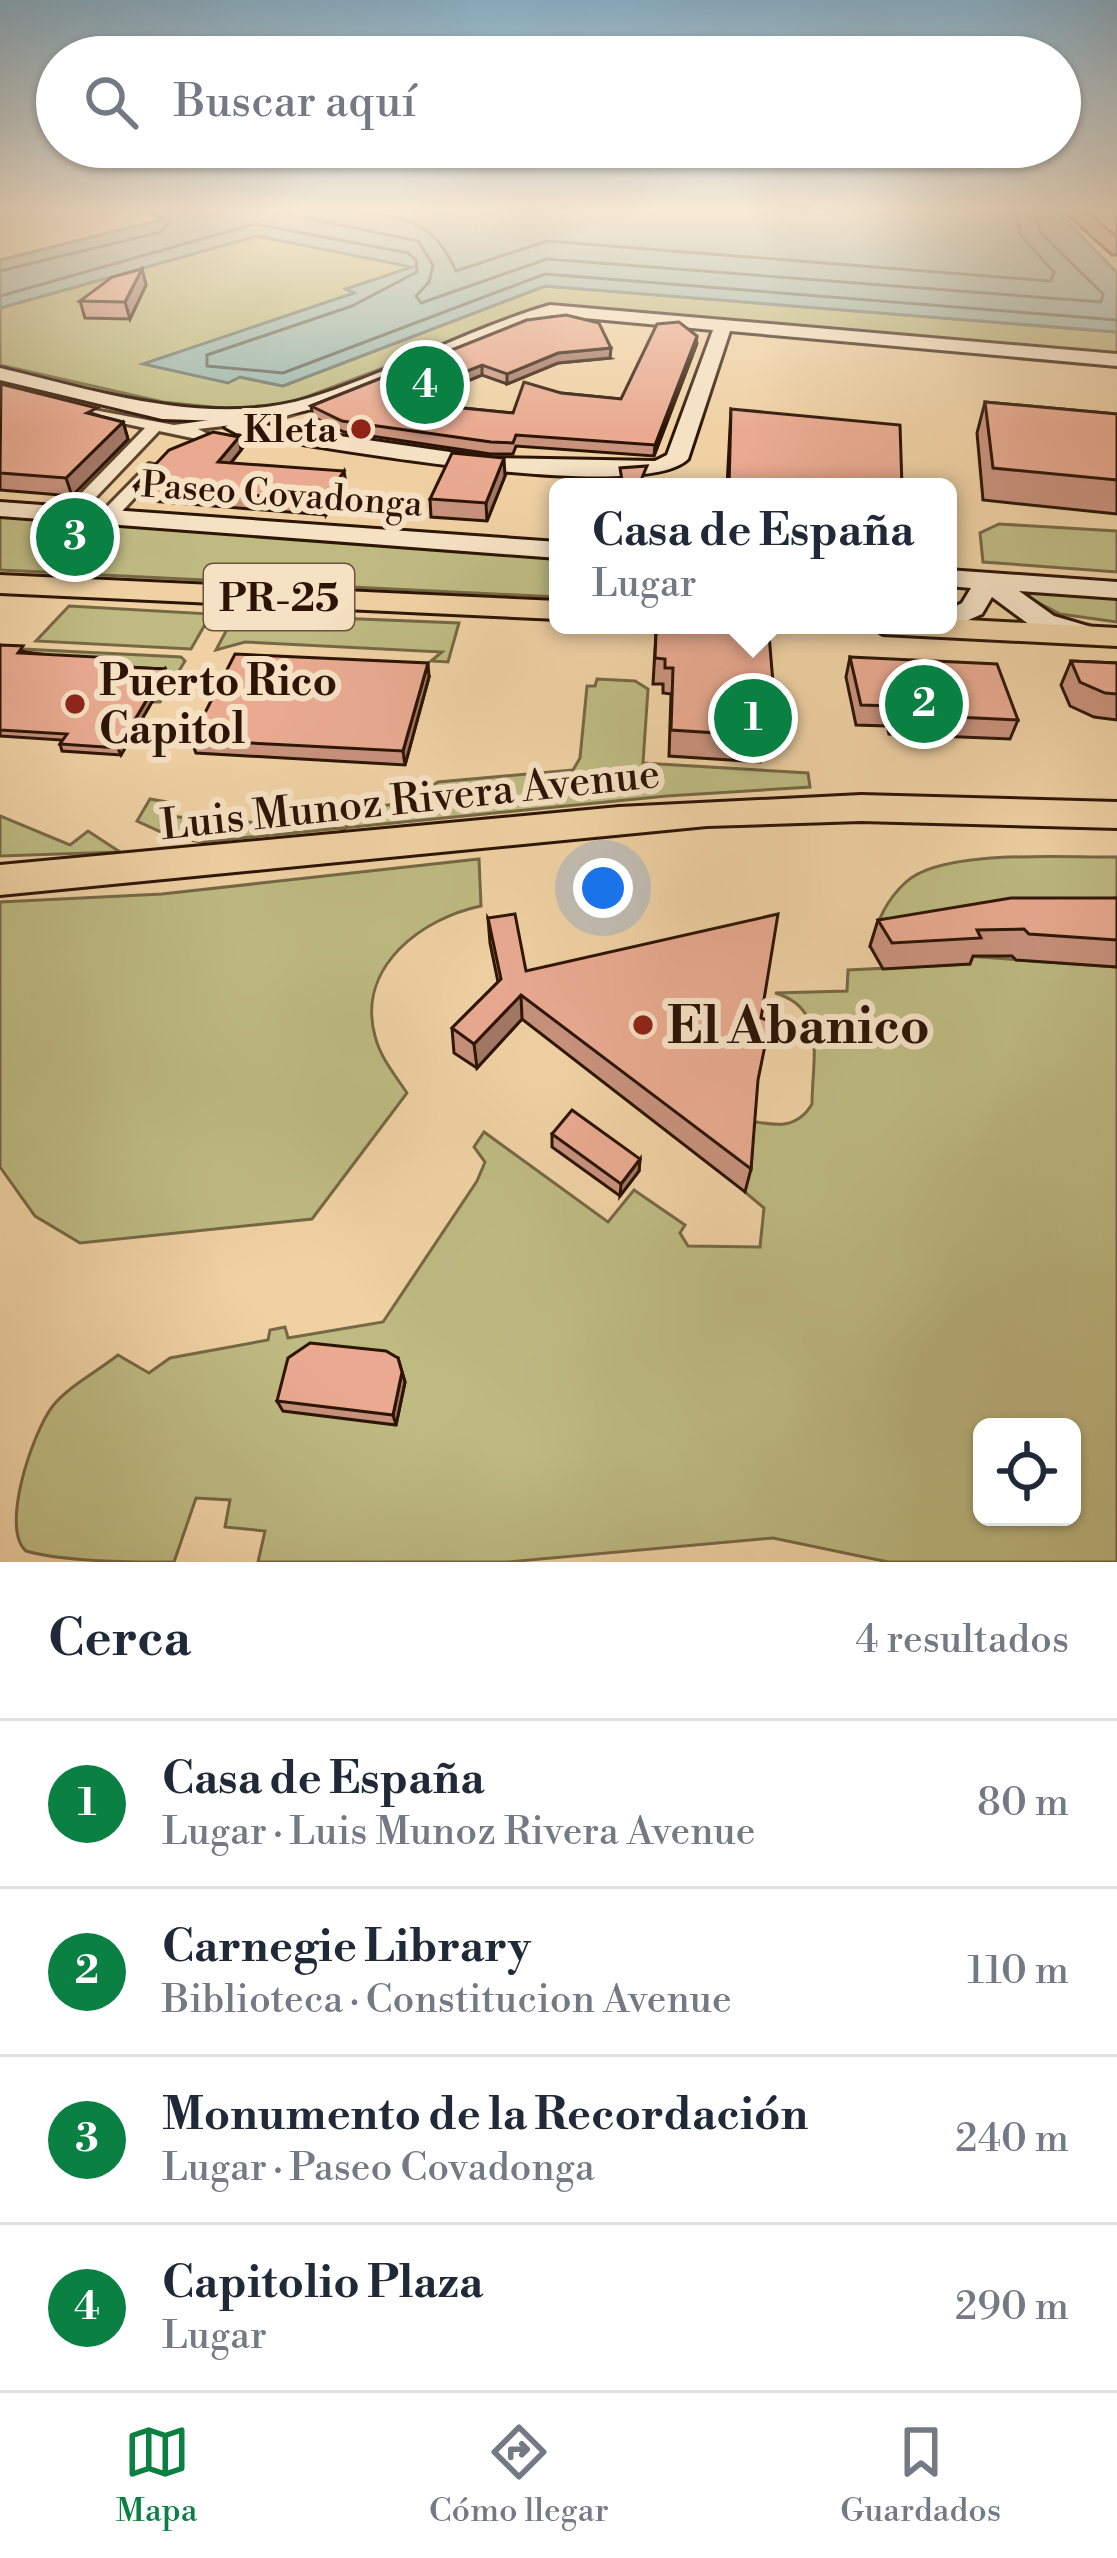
<!DOCTYPE html>
<html lang="es">
<head>
<meta charset="utf-8">
<style>
  body { margin:0; font-family:"Libre Bodoni",serif; background:#f2f2f3; color:#1f2937 }
  .controls { position:absolute; right:36px; bottom:36px; display:grid; overflow:hidden; border-radius:18px; box-shadow:0 3px 9px #0004 }
  .controls button { width:108px; height:108px; display:grid; place-items:center; padding:0; border:0; border-bottom:3px solid #e0e1e3; background:#fff; color:#1f2937; font:60px sans-serif }
  .you { position:absolute; left:603px; top:888px; width:42px; height:42px; margin:-30px; border:9px solid #fff; border-radius:50%; background:#1a73e8; box-shadow:0 0 0 18px #1a73e833 }
  .badge { display:grid; place-items:center; width:78px; height:78px; border-radius:50%; background:#0b8043; color:#fff; font-size:39px; font-weight:700 }
  .pin { position:absolute; translate:-50% -50%; border:6px solid #fff; box-shadow:0 3px 12px #0006 }
  .popup { position:absolute; left:549px; top:478px; width:408px; height:156px; box-sizing:border-box; display:grid; place-content:center; border-radius:18px; background:#fff; filter:drop-shadow(0 3px 9px #0005); font-size:39px; white-space:nowrap; color:#747a83 }
  .popup b { font-size:45px; color:#1f2937 }
  .popup::after { content:''; position:absolute; left:50%; top:100%; margin-left:-24px; border:24px solid transparent; border-top-color:#fff }
  .list { margin:0; padding:0; list-style:none }
  h2 { display:flex; justify-content:space-between; align-items:center; height:156px; margin:0; padding:0 48px; font-size:51px }
  h2 small { font-size:39px; font-weight:400; color:#747a83 }
  .list li { display:grid; grid-template-columns:78px 1fr auto; gap:36px; align-items:center; box-sizing:border-box; height:168px; padding:0 48px; border-top:3px solid #e0e1e3 }
  .list b { display:block; font-size:45px; white-space:nowrap }
  .list p { margin:0; font-size:39px; white-space:nowrap; color:#747a83 }
  .list em { font-size:39px; font-style:normal; color:#747a83 }
  .icon { flex:none; width:66px; height:66px; fill:none; stroke:currentColor; stroke-width:2; stroke-linecap:round; stroke-linejoin:round }
  .map { position:relative; flex:none; width:1117px; height:1562px; overflow:hidden }
  .search { position:absolute; background:#fff; box-shadow:0 3px 9px #0004; left:36px; right:36px; top:36px; height:132px; display:flex; align-items:center; gap:30px; box-sizing:border-box; padding:0 42px; border-radius:66px; color:#747a83; font-size:45px }
  .sheet { height:828px; background:#fff }
  nav { display:flex; justify-content:space-around; align-items:center; box-sizing:border-box; height:168px; border-top:3px solid #e0e1e3; background:#fff; font-size:33px; color:#747a83 }
  nav a { display:grid; justify-items:center; gap:6px }
  nav .on { color:#0b8043 }
  .map>svg:first-child { display:block }
  .green { fill:#beba82; stroke:#766844; stroke-width:3; fill-rule:evenodd }
  .water { fill:#9ab6ac; stroke:#6e7669; stroke-width:3 }
  .lines { fill:none; stroke-linecap:round; stroke-linejoin:round }
  .shore { stroke:#646658; stroke-width:3 }
  .street-casing { stroke:#5e442d; stroke-width:6 }
  .secondary-casing { stroke:#2d1505; stroke-width:6 }
  .primary-casing { stroke:#2d1505; stroke-width:6 }
  .street { fill:#f5e1c4; fill-rule:evenodd }
  .secondary { fill:#f5e1c4; fill-rule:evenodd }
  .primary { fill:#efd1a4; fill-rule:evenodd }
  .wall { fill:#c8927d; stroke:#2d1505; stroke-width:3 }
  .shaded-wall { fill:#a37766; stroke:#2d1505; stroke-width:3 }
  .building { fill:#e9aa91; stroke:#2d1505; stroke-width:3 }
  .poi-dot { fill:#8f2418; stroke:#f5e1c4; stroke-width:4.5 }
  .labels { text-anchor:middle; stroke-width:12; stroke-linejoin:round; paint-order:stroke }
  .far-poi-label { font-size:36px; font-weight:bold; fill:#2d1505; stroke:#f5e1c4; text-anchor:end }
  .far-street-label { font-size:36px; fill:#2d1505; stroke:#f5e1c4 }
  .shield { fill:#f5e1c4; stroke:#69523e; stroke-width:3 }
  .shield-label { font-size:39px; font-weight:bold; fill:#2d1505 }
  .poi-label { font-size:42px; font-weight:bold; fill:#2d1505; stroke:#f5e1c4; text-anchor:start }
  .street-label { font-size:42px; fill:#2d1505; stroke:#f5e1c4 }
  .near-poi-label { font-size:51px; font-weight:bold; fill:#2d1505; stroke:#f5e1c4; text-anchor:start }
</style>
</head>
<body>
<div class="map">
<svg width="1117" height="1562" viewBox="0 0 1117 1562">
  <rect width="100%" height="100%" fill="#efd1a4"/>
  <filter id="stains"><feTurbulence type="fractalNoise" baseFrequency=".00167" numOctaves="4"/><feColorMatrix values="0 0 0 0 .2 0 0 0 0 .09 0 0 0 0 .02 0 0 0 .5 -.17"/></filter>
  <radialGradient id="worn" r=".72"><stop offset=".6" stop-color="#630" stop-opacity="0"/><stop offset="1" stop-color="#630" stop-opacity=".3"/></radialGradient>
  <g class="green">
    <path d="M257,236L414,266L349,290L356,292L240,377L283,386L545,286L1117,332V354L545,307L293,402L241,410L163,402L0,365V308Z"/>
    <path d="M0,515L558,556V597L0,570Z"/>
    <path d="M999,524L1117,531V572L983,562L980,533Z"/>
    <path d="M1018,592L1117,597V622L1060,614Z"/>
    <path d="M69,606L211,614L191,649L36,641Z"/>
    <path d="M235,614L459,623L448,662L431,661L442,652L245,642L216,650Z"/>
    <path d="M22,649L181,657L185,661L160,702H152L166,676L20,659Z"/>
    <path d="M597,679L635,681L648,689L643,763L808,773L810,787L667,796L201,842L172,837L137,821L150,799L167,802L165,816L345,829L353,811L405,802L438,782L573,770L580,758L587,686H595Z"/>
    <path d="M0,816L70,845L88,831L120,852L0,856Z"/>
    <path d="M1117,857V924L870,946C878,920 886,900 906,882C942,848 1067,858 1117,857Z"/>
    <path d="M479,859L481,906C423,918 356,966 375,1036C380,1057 395,1075 407,1093L312,1219L80,1243L35,1216L0,1167V902L162,894Z"/>
    <path d="M966,956L1117,967V1562H888L773,1538L507,1562H258L265,1531L225,1527L230,1500L196,1498L174,1562C130,1562 65,1562 26,1551C0,1529 32,1434 52,1407C67,1387 98,1371 118,1355L149,1373L170,1358L268,1340L270,1330L285,1327L288,1338L383,1322L477,1181L485,1162L474,1147L484,1132L608,1222L634,1190L685,1225L680,1233L688,1246L760,1247L764,1208L745,1192L751,1121C777,1126 797,1129 812,1104C812,1060 828,1008 775,993L847,991L848,970L969,964ZM982,1427H1072V1517H982Z"/>
  </g>
  <path class="water" d="M138,209H1055L1117,273V332L545,286L283,386L240,377L228,383L143,364L354,293L346,289L412,267L257,236L0,308V260L164,219Z"/>
  <g class="lines">
    <g class="shore">
      <path d="M262,209L418,241L433,265L429,282L416,296L421,303L547,259L1101,302L1103,294L1040,232L1033,209"/>
      <path d="M357,209C409,222 432,218 456,271L547,241L1051,281L1054,272L1021,236L1015,209"/>
      <path d="M0,271L161,232L170,222L167,209"/>
      <path d="M0,296L255,224L408,253L416,260L417,272L352,306L207,355V366L283,373L545,274L1117,320"/>
    </g>
    <g class="street-casing">
      <g id="street">
        <path d="M309,401L316,405L314,408L268,421L198,429L210,435L202,440L159,431L76,518L61,514L145,428L67,411V405L174,425L267,412Z"/>
        <path d="M149,464L163,467L113,521H101V513Z"/>
      </g>
    </g>
    <g class="secondary-casing">
      <g id="secondary">
        <path d="M550,305L1117,354V366L730,331L688,459C641,506 311,445 236,433L225,427L236,421L491,458L655,461L667,455L713,330L552,315L316,409L223,421L162,419L0,380V368C97,391 209,428 309,398C391,373 467,329 550,305Z"/>
        <path d="M0,502L558,542V558L0,516Z"/>
        <path d="M948,570L1117,582V598L1019,591L1054,616L1098,629L1102,635L1088,643L1034,628L992,597L982,614L948,629L937,625H948V610L962,603L971,588L948,586Z"/>
      </g>
    </g>
    <g class="primary-casing">
      <g id="primary">
        <path d="M0,575L558,601V619L0,593Z"/>
        <path d="M948,619L1117,628V646L883,634L868,625H948Z"/>
        <path d="M861,795L1117,802V828L861,821L707,826L0,895V865L619,807Z"/>
      </g>
    </g>
    <use href="#street" class="street"/>
    <use href="#secondary" class="secondary"/>
    <use href="#primary" class="primary"/>
  </g>
  <g class="wall">
    <path d="M1061,209H1117V255H1112Z"/>
    <path d="M142,269L146,285L130,319L85,318L80,301Z"/>
    <path d="M527,320L610,358L558,363L507,384L482,375L414,403L513,413L561,393L621,399L696,346L654,456L516,446L513,454H491L344,432L313,417L311,406Z"/>
    <path d="M0,384L100,416L123,422L128,439L72,496L0,490Z"/>
    <path d="M985,402L1117,414V514L983,500L977,433Z"/>
    <path d="M731,409L902,487H727Z"/>
    <path d="M241,450L231,463L346,484L326,515L139,500L135,486Z"/>
    <path d="M505,476L487,521L431,517L430,499Z"/>
    <path d="M656,633L776,718L771,744L763,743L760,762L669,756L671,694L663,693V684H653Z"/>
    <path d="M0,645L26,652L118,665L117,667L165,669L167,676L121,755L62,751L60,744L62,740L0,736Z"/>
    <path d="M850,657L1018,720L1010,739L889,734L887,726L856,725L846,677Z"/>
    <path d="M1071,661L1117,663V720L1094,717L1070,706L1061,685Z"/>
    <path d="M429,677L405,765L196,753L191,740Z"/>
    <path d="M1117,898V967L1016,960L1012,956H973L970,964L883,969L870,946L878,920Z"/>
    <path d="M488,918L526,971L761,1018L751,1169L745,1192L522,1019L477,1068L454,1053L452,1028L498,982L490,943Z"/>
    <path d="M552,1134L640,1159L639,1171L620,1196L552,1147Z"/>
    <path d="M398,1358L405,1382L396,1425L283,1411L277,1401Z"/>
  </g>
  <g class="shaded-wall">
    <path d="M142,269L146,285L130,319L125,302Z"/>
    <path d="M697,336L696,346L654,456L655,445Z"/>
    <path d="M611,348L610,358L558,363L507,384V374L558,353Z"/>
    <path d="M482,365V375L393,412L392,401Z"/>
    <path d="M123,422L128,439L72,496L66,478Z"/>
    <path d="M239,437L241,450L221,475L218,462Z"/>
    <path d="M504,458L505,476L487,521L486,503Z"/>
    <path d="M344,471L346,484L326,515L324,501Z"/>
    <path d="M428,663L429,677L405,765L403,751Z"/>
    <path d="M165,669L167,676L121,755L118,748Z"/>
    <path d="M521,995L522,1019L477,1068L474,1044Z"/>
    <path d="M640,1159L639,1171L620,1196L621,1184Z"/>
    <path d="M402,1372L405,1382L396,1425L393,1415Z"/>
  </g>
  <g class="building">
    <path d="M1084,209H1117V237Z"/>
    <path d="M142,269L125,302L80,301L112,277Z"/>
    <path d="M566,315L599,323L611,348L558,353L507,374L482,365L392,401L513,413L524,382L561,393L621,399L657,324L679,322L697,336L655,445L516,435L513,443L491,442L342,421L311,406L527,320Z"/>
    <path d="M1,384L97,408L87,413L123,422L66,478L0,473Z"/>
    <path d="M985,402L1117,414V480L993,468Z"/>
    <path d="M731,409L900,425L902,487H729Z"/>
    <path d="M213,432L239,437L218,462L344,471L324,501L135,486L169,450Z"/>
    <path d="M452,453L504,458L486,503L430,499Z"/>
    <path d="M647,466L638,487H623L620,468Z"/>
    <path d="M688,628L769,635L776,718L763,717L765,736L671,730L673,668H665V659L655,658L656,633Z"/>
    <path d="M0,645L23,646L18,653L116,658L111,666L165,669L118,748L60,744L67,734L0,730Z"/>
    <path d="M235,654L428,663L403,751L191,740Z"/>
    <path d="M850,657L997,664L1018,720L894,714L892,706L861,705Z"/>
    <path d="M1071,661L1117,663V694L1105,693L1080,682Z"/>
    <path d="M1011,898H1117V940L1029,934L1024,929L977,930L981,938L892,943L878,920Z"/>
    <path d="M515,914L526,971L778,914L761,1018L770,1021L758,1080L751,1169L521,995L474,1044L452,1028L501,979L488,918Z"/>
    <path d="M572,1110L640,1159L621,1184L552,1134Z"/>
    <path d="M310,1343L386,1351L398,1358L402,1372L393,1415L277,1401L288,1358Z"/>
  </g>
  <linearGradient id="sky" x2="0" y2="1"><stop stop-color="#89b5d0"/><stop offset="0.49" stop-color="#f8ead6"/><stop offset="1" stop-color="#f8ead6" stop-opacity="0"/></linearGradient>
  <rect width="1117" height="428" fill="url(#sky)"/>
  <g class="poi-dot">
    <circle cx="361" cy="429" r="12"/>
    <circle cx="75" cy="704" r="12"/>
    <circle cx="643" cy="1025" r="12"/>
  </g>
  <g class="labels">
    <g class="far-poi-label">
      <text x="337" y="442">Kleta</text>
    </g>
    <g class="far-street-label">
      <text transform="translate(282 493) rotate(4)" y="13">Paseo Covadonga</text>
    </g>
    <rect class="shield" x="204" y="564" width="150" height="66" rx="9"/>
    <g class="shield-label">
      <text x="279" y="611">PR-25</text>
    </g>
    <g class="poi-label">
      <text x="99" y="695">Puerto Rico<tspan x="99" dy="48">Capitol</tspan></text>
    </g>
    <g class="street-label">
      <text transform="translate(410 798) rotate(-6)" y="15">Luis Munoz Rivera Avenue</text>
    </g>
    <g class="near-poi-label">
      <text x="667" y="1043">El Abanico</text>
    </g>
  </g>
  <rect width="100%" height="100%" filter="url(#stains)"/>
  <rect width="100%" height="100%" fill="url(#worn)"/>
</svg>
<div class="controls">
<button><svg class="icon" aria-label="locate" viewBox="0 0 24 24"><circle cx="12" cy="12" r="6"/><path d="M12 2v4M12 18v4M2 12h4M18 12h4"/></svg></button>
</div>
<div class="you"></div>
<div class="pin badge" style="left:753px;top:718px">1</div>
<div class="popup"><b>Casa de España</b>Lugar</div>
<div class="pin badge" style="left:924px;top:704px">2</div>
<div class="pin badge" style="left:75px;top:537px">3</div>
<div class="pin badge" style="left:425px;top:385px">4</div>
<div class="search"><svg class="icon" aria-label="search" viewBox="0 0 24 24"><circle cx="10" cy="10" r="6"/><path d="M15 15l6 6"/></svg>Buscar aquí</div>
</div>
<section class="sheet">
<h2>Cerca<small>4 resultados</small></h2>
<ul class="list">
<li><span class="badge">1</span><div><b>Casa de España</b><p>Lugar · Luis Munoz Rivera Avenue</p></div><em>80 m</em></li>
<li><span class="badge">2</span><div><b>Carnegie Library</b><p>Biblioteca · Constitucion Avenue</p></div><em>110 m</em></li>
<li><span class="badge">3</span><div><b>Monumento de la Recordación</b><p>Lugar · Paseo Covadonga</p></div><em>240 m</em></li>
<li><span class="badge">4</span><div><b>Capitolio Plaza</b><p>Lugar</p></div><em>290 m</em></li>
</ul>
</section>
<nav>
<a class="on"><svg class="icon" aria-label="map" viewBox="0 0 24 24"><path d="M3 6l6-2 6 2 6-2v14l-6 2-6-2-6 2zM9 4v14M15 6v14"/></svg>Mapa</a>
<a><svg class="icon" aria-label="directions" viewBox="0 0 24 24"><path d="M12 3l9 9-9 9-9-9zM9 14v-3h6M13 9l2 2-2 2"/></svg>Cómo llegar</a>
<a><svg class="icon" aria-label="saved" viewBox="0 0 24 24"><path d="M7 4h10v16l-5-4-5 4z"/></svg>Guardados</a>
</nav>
</body>
</html>
